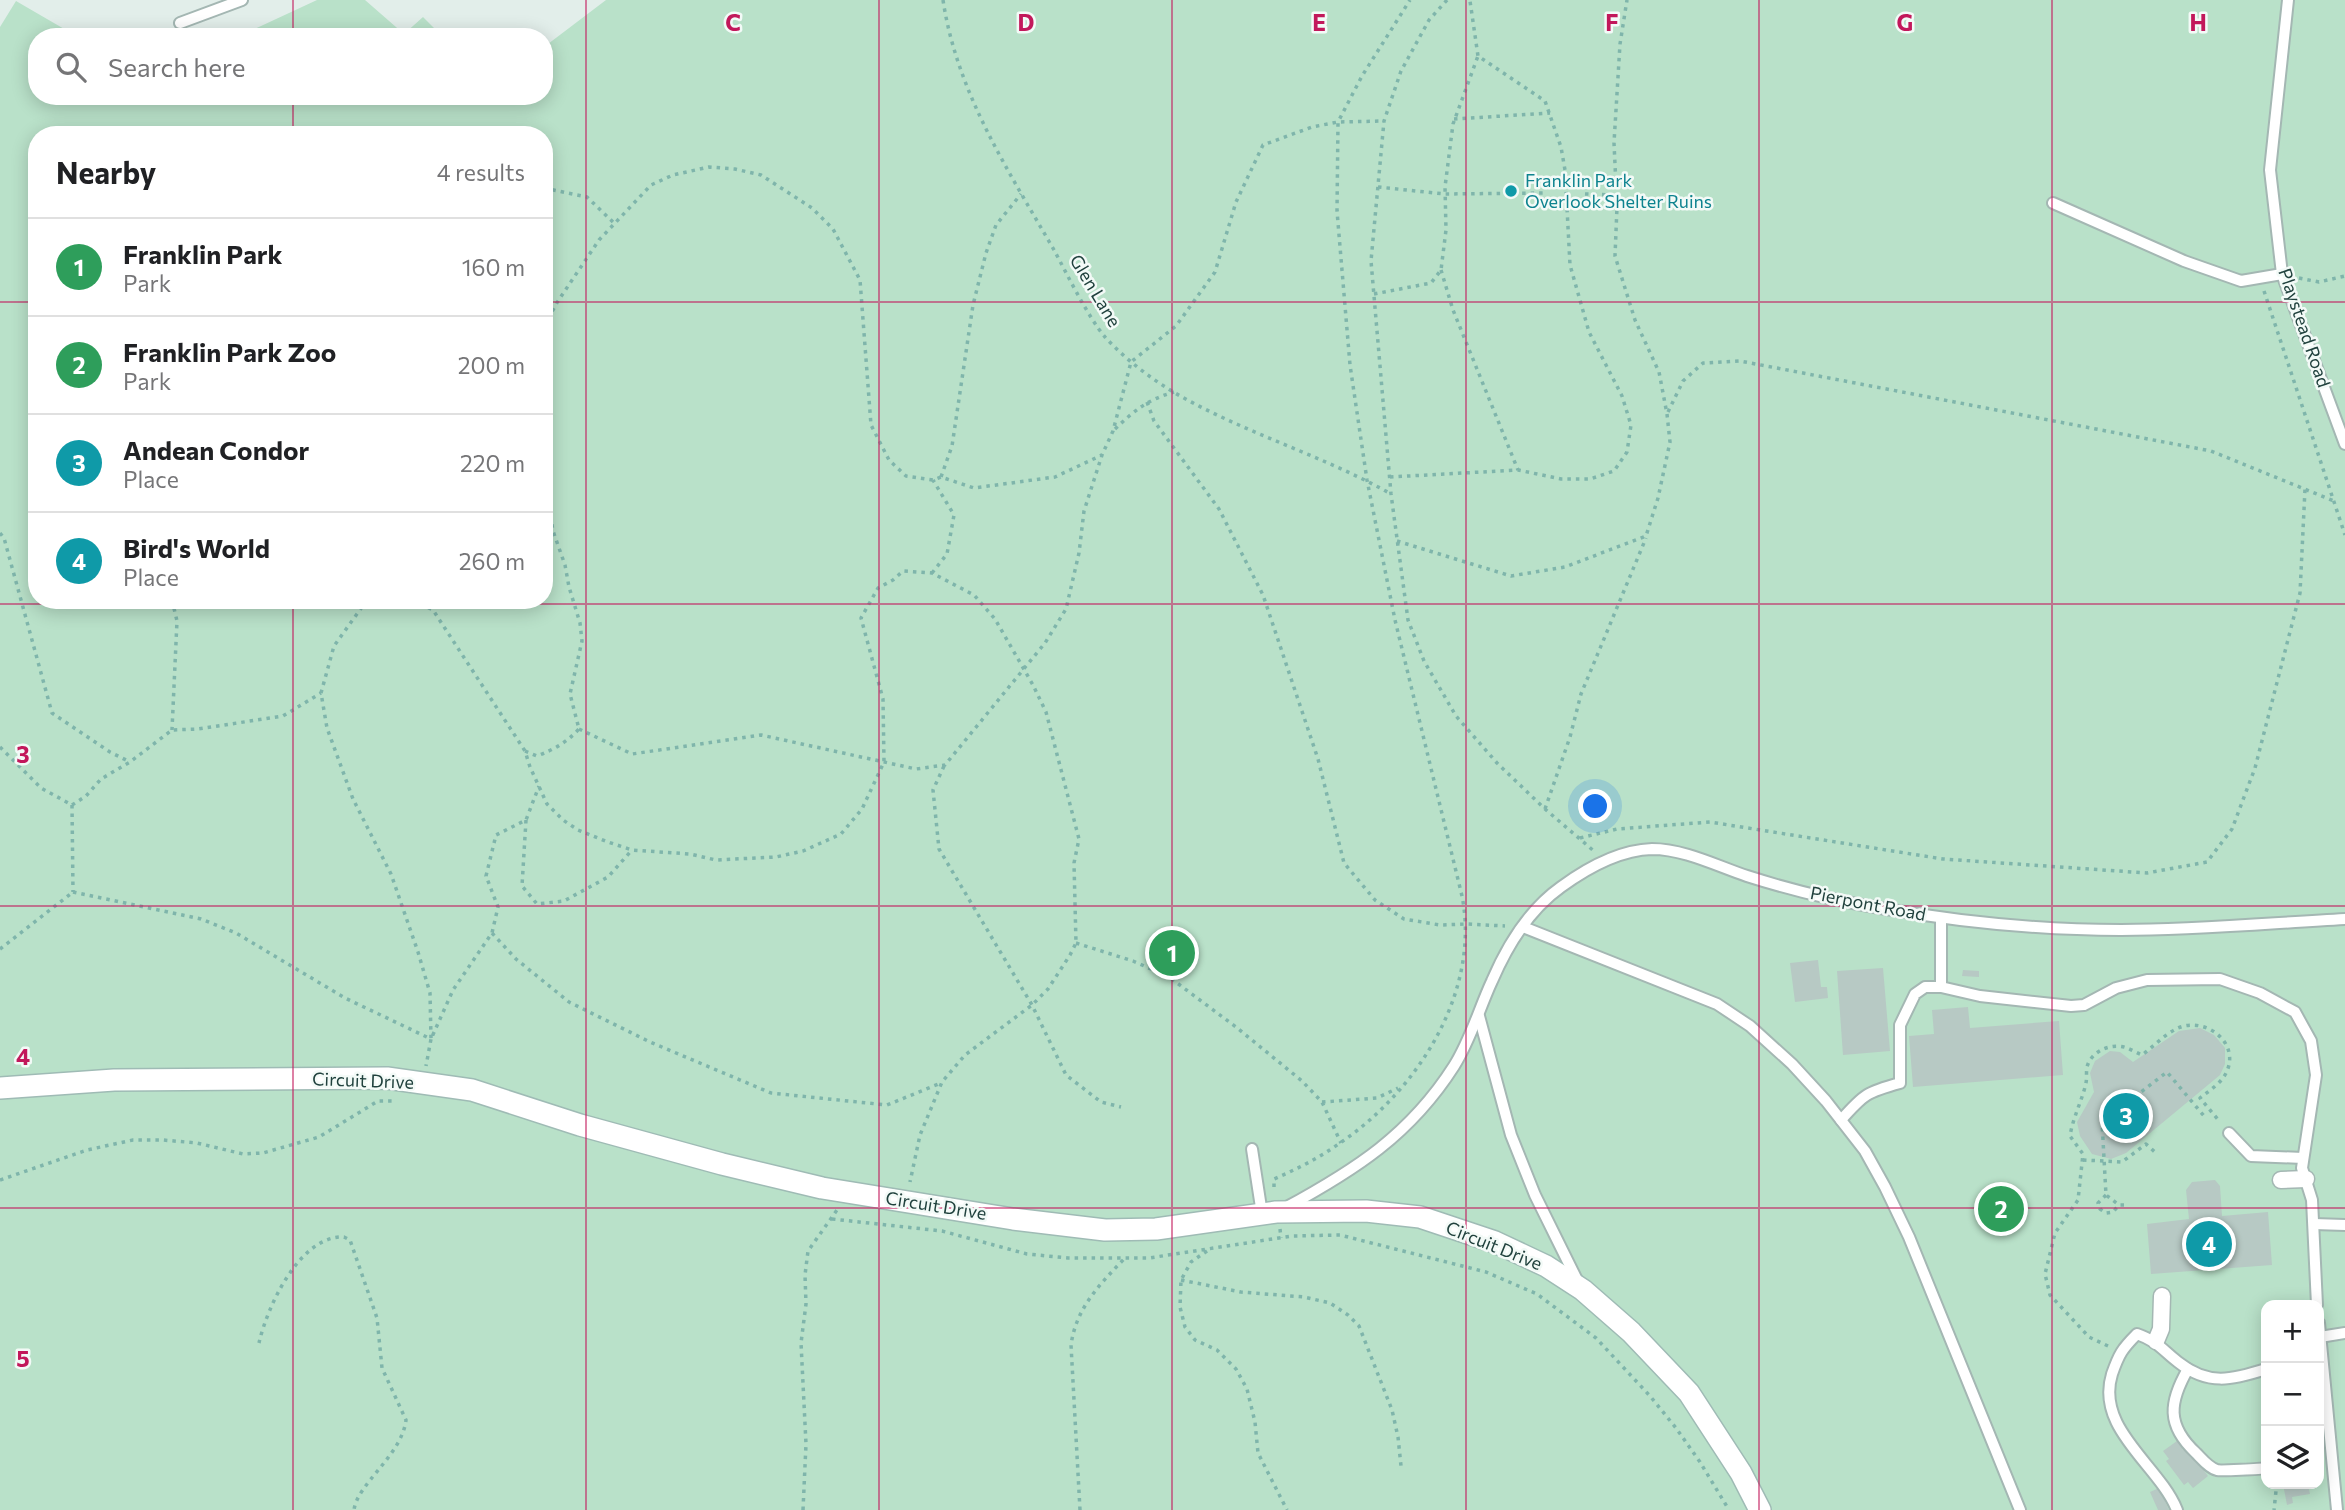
<!DOCTYPE html>
<html lang="en">
<head>
<meta charset="utf-8">
<style>
  body { margin:0; font-family:Commissioner,sans-serif; background:#f2f2f2; color:#202124 }
  .controls { position:absolute; right:21px; bottom:21px; display:grid; overflow:hidden; border-radius:14px; box-shadow:0 4px 18px #0003 }
  .controls button { width:63px; height:63px; display:grid; place-items:center; padding:0; border:0; border-bottom:2px solid #e0e0e0; background:#fff; color:#202124; font:35px sans-serif }
  .you { position:absolute; left:1596px; top:807px; width:24px; height:24px; margin:-18px; border:5px solid #fff; border-radius:50%; background:#1a73e8; box-shadow:0 0 0 10px #1a73e833 }
  .badge { display:grid; place-items:center; width:46px; height:46px; border-radius:50%; background:#d93025; color:#fff; font-size:23px; font-weight:700 }
  .pin { position:absolute; translate:-50% -50%; border:4px solid #fff; box-shadow:0 2px 7px #0006 }
  .list { margin:0; padding:0; list-style:none }
  h2 { display:flex; justify-content:space-between; align-items:center; height:91px; margin:0; padding:0 28px; font-size:30px }
  h2 small { font-size:23px; font-weight:400; color:#757577 }
  .list li { display:grid; grid-template-columns:46px 1fr auto; gap:21px; align-items:center; box-sizing:border-box; height:98px; padding:0 28px; border-top:2px solid #e0e0e0 }
  .list b { display:block; font-size:26px; white-space:nowrap }
  .list p { margin:0; font-size:23px; white-space:nowrap; color:#757577 }
  .list em { font-size:23px; font-style:normal; color:#757577 }
  .icon { flex:none; width:38px; height:38px; fill:none; stroke:currentColor; stroke-width:2; stroke-linecap:round; stroke-linejoin:round }
  .map { position:relative; flex:none; width:2345px; height:1510px; overflow:hidden }
  .search { position:absolute; background:#fff; box-shadow:0 4px 18px #0003; left:28px; top:28px; width:525px; height:77px; display:flex; align-items:center; gap:18px; box-sizing:border-box; padding:0 24px; border-radius:28px; color:#757577; font-size:26px }
  .panel { position:absolute; background:#fff; box-shadow:0 4px 18px #0003; left:28px; top:126px; width:525px; height:483px; border-radius:28px }
  .map>svg:first-child { display:block }
  .green { fill:#b9e1c9; fill-rule:evenodd }
  .building { fill:#b7c9c4 }
  .lines { fill:none; stroke-linecap:round; stroke-linejoin:round }
  .service-casing { stroke:#a4b7b3; stroke-width:14 }
  .pedestrian-casing { stroke:#a4b7b3; stroke-width:19 }
  .secondary-casing { stroke:#9fbbb5; stroke-width:24 }
  .path { stroke:#7fb5ab; stroke-width:3.5; stroke-dasharray:3.5 5; stroke-linecap:butt }
  .service { stroke:#fff; stroke-width:10 }
  .pedestrian { stroke:#fff; stroke-width:16 }
  .secondary { stroke:#fff; stroke-width:21 }
  .path-bridge { stroke:#7fb5ab; stroke-width:3.5; stroke-dasharray:3.5 5; stroke-linecap:butt }
  .grid { fill:none; stroke:#c2185b; stroke-width:2; stroke-opacity:0.55 }
  .culture-dot { fill:#0f9aa8; stroke:#f3faf7; stroke-width:2.5 }
  .labels { text-anchor:middle; stroke-width:5; stroke-linejoin:round; paint-order:stroke }
  .culture-label { font-size:18px; fill:#0d838f; stroke:#f3faf7; text-anchor:start }
  .street-label { font-size:18px; fill:#20413d; stroke:#f3faf7 }
  .grid-label { font-size:23px; text-anchor:middle; font-weight:bold; fill:#c2185b; stroke:#f3faf7; stroke-width:5; stroke-linejoin:round; paint-order:stroke }
</style>
</head>
<body>
<div class="map">
<svg width="2345" height="1510" viewBox="0 0 2345 1510">
  <rect width="100%" height="100%" fill="#e2eeea"/>
  <g class="green">
    <path d="M317,0H365L404,34L423,17L443,37H237Z"/>
    <path d="M606,0H2345V1510H0V27L16,1L78,37H37V96H544V47ZM37,135H544V600H37ZM2266,1305H2319V1484H2266Z"/>
  </g>
  <g class="building">
    <path d="M1818,960L1821,987H1827L1828,998L1795,1002L1790,963Z"/>
    <path d="M1883,968L1890,1051L1843,1055L1837,971Z"/>
    <path d="M1963,970L1979,971V977L1962,976Z"/>
    <path d="M1968,1007L1970,1028L2059,1021L2063,1075L1913,1087L1909,1036L1934,1034L1932,1010Z"/>
    <path d="M2200,1028L2214,1035L2225,1048V1064L2220,1075L2126,1153L2111,1159L2092,1154L2080,1136L2077,1122L2094,1092L2090,1073L2095,1061L2110,1051L2120,1052L2133,1062L2179,1031Z"/>
    <path d="M2215,1180L2220,1186L2222,1216L2268,1212L2272,1265L2151,1274L2147,1224L2189,1219L2186,1190L2192,1182Z"/>
    <path d="M2177,1441L2183,1450L2187,1448L2208,1476L2193,1488L2188,1482L2184,1485L2166,1461L2169,1459L2163,1451Z"/>
    <path d="M2283,1484H2308L2310,1494L2292,1497L2293,1503L2287,1505Z"/>
    <path d="M2159,1488L2169,1510H2158L2150,1492Z"/>
  </g>
  <g class="lines">
    <g class="service-casing">
      <g id="service">
        <path d="M2288,0L2270,170L2282,274L2345,444"/>
        <path d="M180,23L242,0"/>
        <path d="M2053,203L2184,261L2241,281L2282,274"/>
        <path d="M1941,918V987"/>
        <path d="M1523,927L1717,1004L1750,1026L1792,1064L1826,1101L1865,1151L1885,1187L1909,1237L2020,1510"/>
        <path d="M1479,1016L1511,1135L1535,1195L1578,1282"/>
        <path d="M1841,1120C1864,1094 1867,1092 1900,1083V1025L1915,994L1925,987H1941L1980,996L2071,1006L2084,1005L2116,988L2147,980L2220,979L2260,993L2295,1012L2311,1041L2316,1075L2302,1168L2312,1200L2317,1305"/>
        <path d="M2229,1133L2251,1156L2303,1158"/>
        <path d="M1252,1149L1262,1214"/>
        <path d="M1285,1208C1355,1170 1410,1135 1454,1066C1471,1039 1479,1009 1492,981C1507,946 1530,909 1561,887C1587,868 1619,850 1652,849C1684,849 1717,866 1747,876C1791,890 1835,901 1880,908C1960,922 2040,930 2121,930C2196,930 2271,923 2345,919"/>
        <path d="M2314,1224L2345,1225"/>
        <path d="M2319,1323L2337,1510"/>
        <path d="M2320,1337L2345,1333"/>
        <path d="M2188,1369C2169,1402 2166,1425 2196,1453C2202,1459 2209,1468 2217,1470C2220,1471 2261,1469 2266,1468"/>
        <path d="M2177,1510C2159,1465 2095,1429 2112,1374C2119,1354 2122,1349 2137,1334C2159,1342 2161,1349 2178,1362C2208,1386 2232,1380 2266,1369"/>
      </g>
    </g>
    <g class="pedestrian-casing">
      <g id="pedestrian">
        <path d="M2281,1180L2306,1179"/>
        <path d="M2156,1341L2161,1329L2162,1296"/>
      </g>
    </g>
    <g class="secondary-casing">
      <path id="secondary" d="M0,1088L114,1080L387,1078L472,1090L580,1125L722,1164L822,1188L1013,1219L1105,1230L1156,1229L1276,1212L1366,1211L1420,1217L1495,1242L1546,1266L1583,1290L1631,1332L1689,1393L1741,1473L1760,1510"/>
    </g>
    <g class="path">
      <path d="M943,0C957,93 1008,170 1054,250C1067,274 1088,317 1105,337C1125,359 1150,378 1175,393C1244,433 1322,455 1391,494"/>
      <path d="M1447,0L1429,20L1401,71L1384,121L1371,261L1391,494L1408,620L1424,661L1456,716L1497,763L1545,809L1595,852"/>
      <path d="M1454,119L1550,113"/>
      <path d="M1378,187L1445,194L1545,193"/>
      <path d="M544,188L587,197L615,224"/>
      <path d="M1585,194L1616,195"/>
      <path d="M1441,270L1453,310L1518,470"/>
      <path d="M2299,278L2319,282L2345,276"/>
      <path d="M2264,291L2345,535"/>
      <path d="M1374,294L1431,283L1441,270L1446,230L1445,187L1453,124L1478,56"/>
      <path d="M544,326L558,301L599,240L651,185L673,175L709,167L735,169L761,175L812,208L833,229L860,280L871,425L889,460L906,476L933,480L941,477L974,488L1055,477L1102,455"/>
      <path d="M1147,402L1154,421L1219,509L1263,595L1318,759L1344,863L1375,900L1404,919L1440,925L1467,924L1505,926"/>
      <path d="M1668,412L1683,381L1703,363L1740,361L2211,451L2334,501"/>
      <path d="M1115,429C1135,410 1147,400 1174,392"/>
      <path d="M544,474L553,531L565,565L569,587L580,623L582,641L570,694L579,729"/>
      <path d="M941,477L952,446L973,305L986,253L996,225L1021,194"/>
      <path d="M1390,477L1518,470L1561,479H1590L1614,471L1627,452L1631,425L1622,396L1589,332L1570,265L1565,170L1561,147L1545,101L1478,56L1470,1"/>
      <path d="M0,533L4,538L52,713L110,752L130,762"/>
      <path d="M1397,541L1511,576L1565,567L1646,536L1658,498L1670,442L1667,414L1659,372L1635,320L1615,256L1617,207L1614,143L1620,44L1627,0"/>
      <path d="M932,573L947,554L954,515L933,480"/>
      <path d="M172,600L177,621L172,730"/>
      <path d="M367,600L334,646L321,693L327,728L353,799L391,874L418,952L430,993L431,1039L453,990L492,933L498,907L486,876L496,835L526,820L539,786"/>
      <path d="M413,600L433,610L525,751L530,767L547,804L563,820L578,830L608,842L632,850L690,854L716,860L776,857L803,851L841,834L862,809L884,762L883,699L861,618L878,588L893,580L903,571L932,573L974,595L995,619L1033,685L1046,712L1079,839L1074,863L1076,943L1070,955L1048,989L1032,1005L965,1055L942,1082L920,1135L910,1182"/>
      <path d="M579,729L632,754L761,735L916,769L945,765L1045,643L1066,609L1079,553L1084,511L1102,455L1113,431L1131,362L1176,326L1215,272L1236,202L1263,145L1312,127L1338,122L1384,121"/>
      <path d="M0,747L41,788L72,805"/>
      <path d="M525,751L537,756C555,749 567,742 579,729"/>
      <path d="M944,766L933,790L939,849L1032,1005L1066,1075L1101,1102L1121,1107"/>
      <path d="M72,805L86,796L101,779L130,762L172,730L198,729L283,716L321,693"/>
      <path d="M72,805L73,892"/>
      <path d="M1545,809L1570,737L1581,694L1646,538"/>
      <path d="M526,820L522,886L537,904L564,901L608,877L632,850"/>
      <path d="M1580,838L1617,829L1710,822L1943,859L2147,873L2207,862L2232,829L2255,768L2300,593L2305,489"/>
      <path d="M73,892L201,919L236,933L345,998L431,1039L426,1066"/>
      <path d="M492,933L516,959L569,1002L650,1042L771,1093L887,1105L941,1083"/>
      <path d="M1076,943L1133,961L1169,977L1236,1027L1302,1081L1322,1102L1341,1143"/>
      <path d="M0,949L73,892"/>
      <path d="M1322,1102L1377,1098L1398,1088"/>
      <path d="M2083,1160L2122,1162L2146,1144L2156,1153"/>
      <path d="M0,1180L87,1150L133,1140H163L197,1143L243,1154L263,1153L319,1137L378,1101H395"/>
      <path d="M1274,1187V1179C1297,1169 1319,1158 1340,1143C1417,1091 1481,992 1462,896L1395,620L1367,480L1350,365L1337,211L1338,122L1362,76L1410,0"/>
      <path d="M2106,1195L2098,1203L2100,1209L2106,1213L2113,1212L2119,1205"/>
      <path d="M832,1219L942,1231L1027,1254L1068,1258H1149L1292,1236L1340,1235L1486,1272L1537,1294L1596,1338L1650,1396L1676,1428L1700,1462L1729,1510"/>
      <path d="M1280,1229L1281,1238"/>
      <path d="M1207,1251L1191,1262L1181,1280L1180,1307L1185,1327L1195,1340L1217,1350L1236,1369L1247,1389L1255,1422L1258,1453L1287,1510"/>
      <path d="M1181,1280L1241,1292L1304,1297L1330,1303L1348,1315L1359,1326L1392,1410L1398,1437L1401,1466"/>
      <path d="M259,1343C267,1307 300,1235 344,1237L350,1240L377,1318L382,1368L406,1420C402,1455 357,1484 354,1510"/>
      <path d="M2108,1346L2089,1337L2050,1295L2045,1274L2055,1233L2078,1200L2083,1154L2070,1136C2073,1117 2082,1101 2086,1083C2087,1078 2086,1072 2087,1067C2091,1051 2112,1042 2127,1048C2132,1050 2137,1053 2142,1055C2153,1047 2164,1035 2176,1029C2203,1015 2240,1041 2227,1071C2222,1083 2210,1090 2200,1098L2220,1122"/>
      <path d="M2272,1484L2276,1491L2274,1510"/>
      <path d="M803,1510L806,1444L801,1343L806,1304L805,1275L808,1251L837,1210"/>
      <path d="M1080,1510L1071,1345C1076,1308 1100,1284 1125,1258"/>
    </g>
    <use href="#service" class="service"/>
    <use href="#pedestrian" class="pedestrian"/>
    <use href="#secondary" class="secondary"/>
    <path class="path-bridge" d="M2124,1205H2119L2106,1195L2102,1122L2167,1072L2204,1116"/>
  </g>
  <path class="grid" d="M293,0V37M586,0V1510M879,0V1510M1172,0V1510M1466,0V1510M1759,0V1510M2052,0V1510M293,96V135M0,302H37M544,302H2345M293,600V1510M0,604H2345M0,906H2345M0,1208H2345"/>
  <circle class="culture-dot" cx="1511" cy="191" r="7"/>
  <g class="labels">
    <g class="culture-label">
      <text x="1525" y="187">Franklin Park<tspan x="1525" dy="21">Overlook Shelter Ruins</tspan></text>
    </g>
    <g class="street-label">
      <text transform="translate(1095 291) rotate(59)" y="6">Glen Lane</text>
      <text transform="translate(2304 328) rotate(71)" y="6">Playstead Road</text>
      <text transform="translate(1868 904) rotate(11)" y="6">Pierpont Road</text>
      <text transform="translate(363 1081) rotate(2)" y="6">Circuit Drive</text>
      <text transform="translate(936 1206) rotate(9)" y="6">Circuit Drive</text>
      <text transform="translate(1494 1246) rotate(22)" y="6">Circuit Drive</text>
    </g>
  </g>
  <g class="grid-label">
    <text x="733" y="31">C</text>
    <text x="1026" y="31">D</text>
    <text x="1319" y="31">E</text>
    <text x="1612" y="31">F</text>
    <text x="1905" y="31">G</text>
    <text x="2198" y="31">H</text>
    <text x="23" y="763">3</text>
    <text x="23" y="1065">4</text>
    <text x="23" y="1367">5</text>
  </g>
</svg>
<div class="controls">
<button>+</button>
<button>−</button>
<button><svg class="icon" aria-label="layers" viewBox="0 0 24 24"><path d="M12 4l9 5-9 5-9-5zM3 14l9 5 9-5"/></svg></button>
</div>
<div class="you"></div>
<div class="pin badge" style="left:1172px;top:953px;background:#2e9e5b">1</div>
<div class="pin badge" style="left:2001px;top:1209px;background:#2e9e5b">2</div>
<div class="pin badge" style="left:2126px;top:1116px;background:#0f9aa8">3</div>
<div class="pin badge" style="left:2209px;top:1244px;background:#0f9aa8">4</div>
<div class="search"><svg class="icon" aria-label="search" viewBox="0 0 24 24"><circle cx="10" cy="10" r="6"/><path d="M15 15l6 6"/></svg>Search here</div>
<section class="panel">
<h2>Nearby<small>4 results</small></h2>
<ul class="list">
<li><span class="badge" style="background:#2e9e5b">1</span><div><b>Franklin Park</b><p>Park</p></div><em>160 m</em></li>
<li><span class="badge" style="background:#2e9e5b">2</span><div><b>Franklin Park Zoo</b><p>Park</p></div><em>200 m</em></li>
<li><span class="badge" style="background:#0f9aa8">3</span><div><b>Andean Condor</b><p>Place</p></div><em>220 m</em></li>
<li><span class="badge" style="background:#0f9aa8">4</span><div><b>Bird's World</b><p>Place</p></div><em>260 m</em></li>
</ul>
</section>
</div>
</body>
</html>
